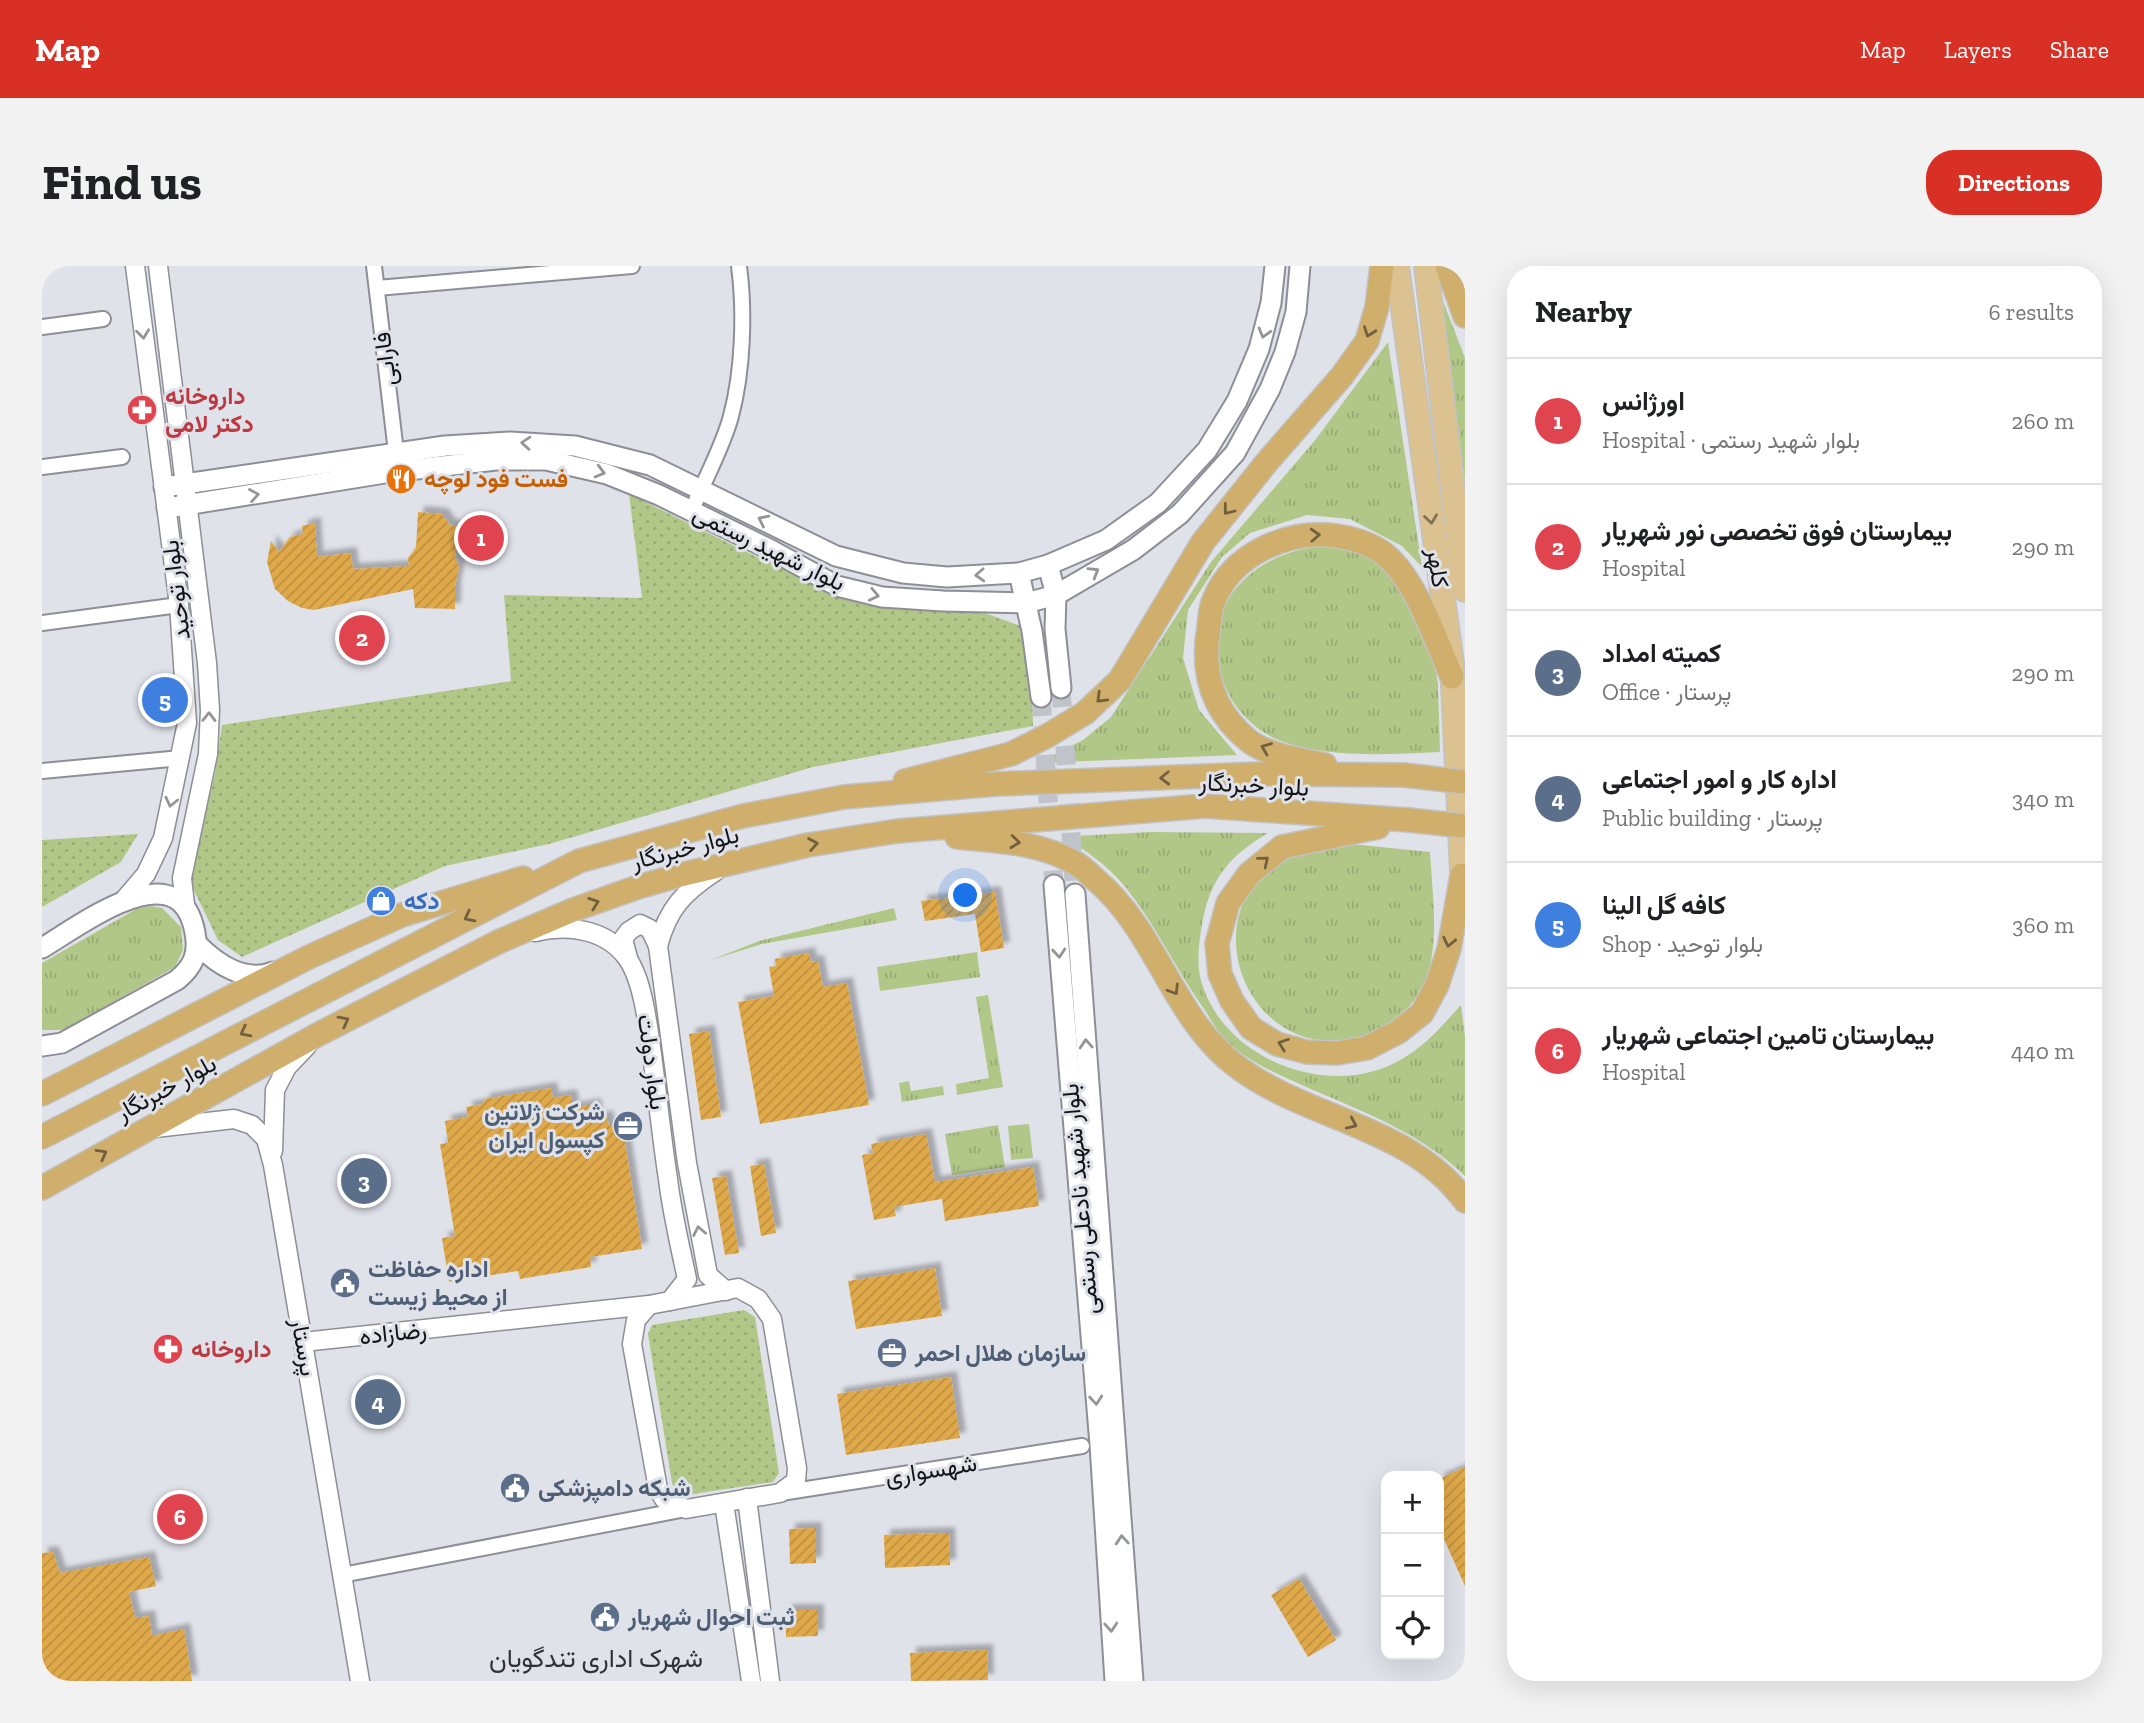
<!DOCTYPE html>
<html lang="en">
<head>
<meta charset="utf-8">
<style>
  body { margin:0; font-family:"Zilla Slab",Vazirmatn,serif; background:#f2f2f2; color:#202124 }
  .controls { position:absolute; right:21px; bottom:21px; display:grid; overflow:hidden; border-radius:14px; box-shadow:0 7px 28px #0002 }
  .controls button { width:63px; height:63px; display:grid; place-items:center; padding:0; border:0; border-bottom:2px solid #e0e0e0; background:#fff; color:#202124; font:35px sans-serif }
  .you { position:absolute; left:924px; top:630px; width:24px; height:24px; margin:-18px; border:5px solid #fff; border-radius:50%; background:#1a73e8; box-shadow:0 0 0 10px #1a73e833 }
  .badge { display:grid; place-items:center; width:46px; height:46px; border-radius:50%; background:#d93025; color:#fff; font-size:23px; font-weight:700 }
  .pin { position:absolute; translate:-50% -50%; border:4px solid #fff; box-shadow:0 2px 7px #0006 }
  .list { margin:0; padding:0; list-style:none }
  h2 { display:flex; justify-content:space-between; align-items:center; height:91px; margin:0; padding:0 28px; font-size:30px }
  h2 small { font-size:23px; font-weight:400; color:#757577 }
  .list li { display:grid; grid-template-columns:46px 1fr auto; gap:21px; align-items:center; box-sizing:border-box; height:126px; padding:0 28px; border-top:2px solid #e0e0e0 }
  .list b { display:block; font-size:26px; white-space:nowrap }
  .list p { margin:0; font-size:23px; white-space:nowrap; color:#757577 }
  .list em { font-size:23px; font-style:normal; color:#757577 }
  .icon { flex:none; width:38px; height:38px; fill:none; stroke:currentColor; stroke-width:2; stroke-linecap:round; stroke-linejoin:round }
  .map { position:relative; flex:none; width:1423px; height:1415px; overflow:hidden; border-radius:28px }
  header { display:flex; align-items:center; gap:42px; box-sizing:border-box; height:98px; padding:0 35px; background:#d93025; color:#fff }
  header strong { font-size:33px }
  nav { display:flex; gap:38px; margin-inline-start:auto; font-size:24px }
  .intro { display:flex; align-items:center; justify-content:space-between; box-sizing:border-box; height:168px; padding:0 42px }
  h1 { margin:0; font-size:49px }
  .button { padding:18px 32px; border-radius:28px; background:#d93025; color:#fff; font-size:24px; font-weight:700 }
  main { display:flex; gap:42px; padding:0 42px }
  aside { flex:1; background:#fff; border-radius:28px; box-shadow:0 7px 28px #0002 }
  .map>svg:first-child { display:block }
  .grass { fill:url(#grass-tufts) }
  .park { fill:url(#park-dots) }
  .building { fill:url(#building-hatch); filter:url(#shadow) }
  .lines { fill:none; stroke-linecap:round; stroke-linejoin:round }
  .secondary-tunnel { stroke:#c1c3ca; stroke-width:19; stroke-dasharray:19 10; stroke-linecap:butt }
  .minor-casing { stroke:#8d8e96; stroke-width:18 }
  .tertiary-casing { stroke:#8d8e96; stroke-width:21 }
  .secondary-casing { stroke:#8d8e96; stroke-width:23 }
  .primary-casing { stroke:#c1c2c2; stroke-width:26 }
  .trunk-casing { stroke:#c1c2c2; stroke-width:26 }
  .minor { stroke:#fff; stroke-width:14 }
  .tertiary { stroke:#fff; stroke-width:18 }
  .secondary { stroke:#fff; stroke-width:19 }
  .primary { stroke:#dcc290; stroke-width:23 }
  .trunk { stroke:#d0ae6b; stroke-width:23 }
  .trunk-bridge-casing { stroke:#c1c2c2; stroke-width:26; stroke-linecap:butt }
  .trunk-bridge { stroke:#d0ae6b; stroke-width:23 }
  .oneway { stroke:#716040 }
  .oneway2 { stroke:#949596 }
  .oneway3 { stroke:#817359 }
  .labels { text-anchor:middle; stroke-width:6; stroke-linejoin:round; paint-order:stroke }
  .street-label { font-size:24px; fill:#121316; stroke:#e0e2ea }
  .health-label { font-size:24px; font-weight:bold; fill:#be3a42; stroke:#e0e2ea; text-anchor:start }
  .food-label { font-size:24px; font-weight:bold; fill:#c56008; stroke:#e0e2ea; text-anchor:start }
  .shop-label { font-size:24px; font-weight:bold; fill:#366cbe; stroke:#e0e2ea; text-anchor:start }
  .service-label { font-size:24px; font-weight:bold; fill:#4e5e75; stroke:#e0e2ea; text-anchor:start }
  .neighbourhood-label { font-size:26px; fill:#303137; stroke:#e0e2ea }
</style>
</head>
<body>
<header>
<strong>Map</strong>
<nav><a>Map</a><a>Layers</a><a>Share</a></nav>
</header>
<div class="intro"><h1>Find us</h1><a class="button">Directions</a></div>
<main>
<div class="map">
<svg width="1423" height="1415" viewBox="0 0 1423 1415">
  <defs>
    <pattern id="grass-tufts" width="24" height="20" patternUnits="userSpaceOnUse" patternTransform="scale(1.75)"><rect width="24" height="20" fill="#b1c787"/><path d="M3 7l-1-3M5 7V3M7 7l1-3M15 17l-1-3M17 17v-4M19 17l1-3" fill="none" stroke="#97aa74"/></pattern>
    <pattern id="park-dots" width="8" height="8" patternUnits="userSpaceOnUse" patternTransform="scale(1.75)"><rect width="8" height="8" fill="#b1c787"/><path d="M2 2h.1M6 6h.1" fill="none" stroke="#97aa74" stroke-width="1.8" stroke-linecap="round"/></pattern>
    <pattern id="building-hatch" width="6" height="6" patternUnits="userSpaceOnUse" patternTransform="scale(1.75)"><rect width="6" height="6" fill="#dfa84a"/><path d="M-1 1l2-2M0 6l6-6M5 7l2-2" fill="none" stroke="#be9040"/></pattern>
    <filter id="shadow"><feDropShadow dx="6" dy="-6" stdDeviation="2" flood-color="#0004"/></filter>
  </defs>
  <rect width="100%" height="100%" fill="#e0e2ea"/>
  <g class="grass">
    <path d="M1399,30L1423,92V216Z"/>
    <path d="M1346,76L1380,301L1360,280L1308,253L1265,249L1208,267L1180,291L1146,344L1141,392L1157,444L1195,489L996,497L1041,474L1069,451L1169,296L1274,173Z"/>
    <path d="M1291,279L1322,288L1339,298L1354,312L1390,381L1396,418L1398,486C1347,488 1288,493 1239,475C1178,452 1153,370 1196,320C1220,292 1256,281 1291,279Z"/>
    <path d="M1109,566L1226,567C1189,589 1170,610 1161,653C1157,675 1153,699 1161,721C1187,797 1292,834 1360,793C1384,779 1401,759 1419,739L1423,770V910C1381,869 1325,847 1271,824C1240,810 1203,796 1180,770C1173,762 1168,752 1162,743C1134,704 1114,659 1084,622C1069,603 1051,590 1032,577V570Z"/>
    <path d="M1299,577L1388,586C1390,625 1398,676 1384,713C1375,737 1353,757 1329,767C1207,815 1132,632 1262,582C1273,577 1287,578 1299,577Z"/>
    <path d="M109,640L120,642L139,661L141,684L133,701L22,764H0V697L96,642Z"/>
    <path d="M852,642L855,654L720,678L669,694L717,675Z"/>
    <path d="M935,686L938,711L838,725L835,701Z"/>
    <path d="M946,729L961,821L915,829L914,818L947,812L934,731Z"/>
    <path d="M867,815L869,825L901,820L902,829L860,836L857,817Z"/>
    <path d="M987,858L991,892L969,894L966,860Z"/>
    <path d="M956,859L963,901L910,909L903,868Z"/>
  </g>
  <g class="park">
    <path d="M587,228L717,292L804,330L940,346L979,360L990,414L991,460L771,501L507,578L403,600L200,691L176,674L147,614L173,508L180,459L469,415L462,329L600,332Z"/>
    <path d="M96,568L79,596L0,641V574Z"/>
    <path d="M702,1044L713,1051L737,1207L731,1216L645,1229L633,1224L630,1217L606,1068L610,1059Z"/>
  </g>
  <g class="building">
    <path d="M376,246L400,248L408,259L418,262L413,290L417,302L413,320V343L373,342L371,323L272,344L260,342L246,335L233,323L225,296L229,275L237,286L248,271L261,268L260,260L273,257L275,291L309,287L311,303L367,300L366,292L374,282Z"/>
    <path d="M953,626L962,682L939,686L933,648L883,655L879,635Z"/>
    <path d="M767,687L769,696L776,695L781,721L805,717L827,839L718,858L696,736L732,730L727,701L734,700L733,693Z"/>
    <path d="M667,765L679,851L659,854L647,768Z"/>
    <path d="M509,822L511,832L529,829L531,842L553,838L555,852L565,850L567,860L580,857L600,983L548,991L549,1001L478,1013L476,1005L407,1016L400,972L413,970L398,878L406,877L403,855L426,851L424,841L441,838L443,833Z"/>
    <path d="M884,868L893,916L991,901L997,940L903,955L900,933L852,941L854,950L832,954L820,889L831,887L829,878Z"/>
    <path d="M722,898L734,967L719,970L708,900Z"/>
    <path d="M684,910L697,987L683,989L670,912Z"/>
    <path d="M893,1002L900,1050L814,1063L806,1015Z"/>
    <path d="M909,1111L918,1172L804,1189L795,1128Z"/>
    <path d="M1423,1201V1320L1397,1262V1213Z"/>
    <path d="M774,1262V1297L748,1298L747,1263Z"/>
    <path d="M907,1267L908,1299L843,1302L842,1269Z"/>
    <path d="M11,1286L18,1307L107,1291L114,1320L87,1326L93,1352L107,1350L110,1370L142,1363L150,1415H0V1287Z"/>
    <path d="M1257,1313L1294,1374L1266,1391L1229,1329Z"/>
    <path d="M744,1344H776V1370L744,1371Z"/>
    <path d="M945,1384L946,1414L869,1415L868,1387Z"/>
  </g>
  <g class="lines">
    <g class="secondary-tunnel">
      <path d="M1019,422L1033,628"/>
      <path d="M999,431L1012,619"/>
    </g>
    <g class="minor-casing">
      <g id="minor">
        <path d="M332,0L354,186"/>
        <path d="M335,22L590,0"/>
        <path d="M0,61L61,53"/>
        <path d="M0,201L80,191"/>
        <path d="M650,244C662,215 682,178 689,150C701,105 703,46 697,0"/>
        <path d="M0,357L137,339"/>
        <path d="M0,505L139,492"/>
        <path d="M739,1227L1040,1180"/>
        <path d="M300,1309L644,1243"/>
      </g>
    </g>
    <g class="tertiary-casing">
      <g id="tertiary">
        <path d="M116,0L165,397L168,444L166,488L140,612L143,639"/>
        <path d="M674,605C642,626 626,642 616,680L645,897L666,1009L684,1025"/>
        <path d="M81,635L104,608L121,572L145,457L137,339L93,0"/>
        <path d="M493,666C526,658 564,663 585,692C602,715 607,768 611,796C616,835 620,874 626,913C630,947 638,980 645,1013L628,1035"/>
        <path d="M586,692L581,673L587,665L598,658L608,663L616,680"/>
        <path d="M113,862L192,853L210,859L224,873L231,899L318,1415"/>
        <path d="M231,885L233,824L245,801L265,780"/>
        <path d="M696,1022L716,1033L730,1053L755,1202L754,1215L738,1227L644,1243L622,1233L616,1223L590,1078L594,1054L607,1039Z"/>
        <path d="M261,1076L607,1039"/>
        <path d="M705,1232L728,1415"/>
        <path d="M682,1237L709,1415"/>
      </g>
    </g>
    <g class="secondary-casing">
      <g id="secondary">
        <path d="M122,221L403,180L468,176L533,180L608,199L794,290L861,307L905,311L977,307L1006,299L1064,274L1116,237L1165,184L1195,135L1217,83L1229,37L1233,0"/>
        <path d="M125,242L349,206L454,194H504L565,208L617,229L729,284L795,320L840,331L901,335L984,337L1014,329L1091,284L1138,248L1193,187L1228,123L1243,86L1254,46L1258,0"/>
        <path d="M1006,299L1014,329L1013,363L1019,422"/>
        <path d="M977,307L990,365L999,431"/>
        <path d="M1012,619L1058,1179L1073,1415"/>
        <path d="M1033,628L1091,1415"/>
        <path d="M156,679C175,698 203,717 231,706"/>
        <path d="M0,682C39,659 138,582 153,667C157,688 151,701 135,714L20,777L0,780"/>
      </g>
    </g>
    <g class="primary-casing">
      <g id="primary">
        <path d="M1355,0L1410,397L1421,626"/>
        <path d="M1384,0L1423,324"/>
      </g>
    </g>
    <g class="trunk-casing">
      <g id="trunk">
        <path d="M1405,0L1423,50"/>
        <path d="M1283,499C1260,494 1225,489 1207,475C1170,445 1159,406 1167,361C1168,352 1168,342 1172,334C1191,287 1247,263 1295,270C1314,273 1334,279 1348,293C1377,322 1393,373 1410,411"/>
        <path d="M863,515L969,488L1005,470L1043,447L1078,414L1161,276L1225,196L1300,110L1325,75L1335,41L1340,0"/>
        <path d="M1336,561L1240,581L1207,608L1186,637L1175,678L1178,708L1190,735L1209,762L1235,778L1265,786L1295,787L1325,782L1356,766L1380,747L1395,719L1407,683L1420,609"/>
        <path d="M915,571C956,575 997,576 1033,597C1041,601 1047,608 1054,614C1115,666 1130,750 1193,799C1264,854 1368,859 1423,935"/>
        <path d="M0,828L267,691L360,649L481,612"/>
        <path d="M0,871L537,595L701,550L802,531L953,518L1217,508L1362,509"/>
        <path d="M0,922L275,769L456,676L531,644L596,621L638,609L766,579L856,565L1163,540L1367,554"/>
      </g>
    </g>
    <use href="#minor" class="minor"/>
    <use href="#tertiary" class="tertiary"/>
    <use href="#secondary" class="secondary"/>
    <use href="#primary" class="primary"/>
    <use href="#trunk" class="trunk"/>
    <g class="trunk-bridge-casing">
      <g id="trunk-bridge">
        <path d="M1362,509L1423,516"/>
        <path d="M1367,554L1423,560"/>
      </g>
    </g>
    <use href="#trunk-bridge" class="trunk-bridge"/>
  </g>
  <defs><path id="oneway-chevron" d="M-2-3.5L2.5 0L-2 3.5" fill="none" stroke-width="1.6" stroke-linecap="round" stroke-linejoin="round" transform="scale(1.75)"/></defs>
  <g class="oneway">
    <use href="#oneway-chevron" transform="translate(1327 66) rotate(110)"/>
    <use href="#oneway-chevron" transform="translate(1186 244) rotate(128)"/>
    <use href="#oneway-chevron" transform="translate(1273 269) rotate(-3)"/>
    <use href="#oneway-chevron" transform="translate(1059 432) rotate(136)"/>
    <use href="#oneway-chevron" transform="translate(1224 482) rotate(-158)"/>
    <use href="#oneway-chevron" transform="translate(1123 512) rotate(178)"/>
    <use href="#oneway-chevron" transform="translate(973 576) rotate(6)"/>
    <use href="#oneway-chevron" transform="translate(771 578) rotate(-10)"/>
    <use href="#oneway-chevron" transform="translate(1222 595) rotate(-39)"/>
    <use href="#oneway-chevron" transform="translate(552 637) rotate(-20)"/>
    <use href="#oneway-chevron" transform="translate(427 651) rotate(153)"/>
    <use href="#oneway-chevron" transform="translate(1407 676) rotate(102)"/>
    <use href="#oneway-chevron" transform="translate(1132 724) rotate(58)"/>
    <use href="#oneway-chevron" transform="translate(302 755) rotate(-28)"/>
    <use href="#oneway-chevron" transform="translate(203 766) rotate(153)"/>
    <use href="#oneway-chevron" transform="translate(1241 778) rotate(-160)"/>
    <use href="#oneway-chevron" transform="translate(1310 858) rotate(24)"/>
    <use href="#oneway-chevron" transform="translate(60 888) rotate(-29)"/>
  </g>
  <g class="oneway2">
    <use href="#oneway-chevron" transform="translate(1222 67) rotate(106)"/>
    <use href="#oneway-chevron" transform="translate(101 68) rotate(83)"/>
    <use href="#oneway-chevron" transform="translate(484 177) rotate(-176)"/>
    <use href="#oneway-chevron" transform="translate(558 206) rotate(15)"/>
    <use href="#oneway-chevron" transform="translate(212 229) rotate(-10)"/>
    <use href="#oneway-chevron" transform="translate(721 254) rotate(-154)"/>
    <use href="#oneway-chevron" transform="translate(1052 306) rotate(-31)"/>
    <use href="#oneway-chevron" transform="translate(938 309) rotate(177)"/>
    <use href="#oneway-chevron" transform="translate(832 329) rotate(12)"/>
    <use href="#oneway-chevron" transform="translate(167 451) rotate(-89)"/>
    <use href="#oneway-chevron" transform="translate(129 536) rotate(103)"/>
    <use href="#oneway-chevron" transform="translate(1017 687) rotate(85)"/>
    <use href="#oneway-chevron" transform="translate(1044 778) rotate(-94)"/>
    <use href="#oneway-chevron" transform="translate(657 965) rotate(-101)"/>
    <use href="#oneway-chevron" transform="translate(1054 1134) rotate(85)"/>
    <use href="#oneway-chevron" transform="translate(1080 1274) rotate(-94)"/>
    <use href="#oneway-chevron" transform="translate(1069 1361) rotate(86)"/>
  </g>
  <use class="oneway3" href="#oneway-chevron" transform="translate(1389 253) rotate(82)"/>
  <defs>
    <g id="pharmacy-disc" transform="scale(1.575)"><circle r="9.5" fill="#e0444e" stroke="#e0e2ea"/><path d="M-2-6h4v4h4v4h-4v4h-4v-4h-4v-4h4Z" fill="#fff"/></g>
    <g id="restaurant-disc" transform="scale(1.575)"><circle r="9.5" fill="#e8710a" stroke="#e0e2ea"/><path d="M-5-6h1v4h1v-4h1v4h1v-4h1v5L-1.5 .5V6h-2V.5L-5-1ZM5-6V6H3V1.5H1.5Q1.5-4 5-6Z" fill="#fff"/></g>
    <g id="shop-disc" transform="scale(1.575)"><circle r="9.5" fill="#3f7fe0" stroke="#e0e2ea"/><path d="M-5-2.5h2.3a2.7 3.5 0 0 1 5.4 0H5L5.5 6h-11ZM-1.5-2.5h3a1.5 2.3 0 0 0-3 0Z" fill="#fff"/></g>
    <g id="office-disc" transform="scale(1.575)"><circle r="9.5" fill="#5c6f8a" stroke="#e0e2ea"/><path d="M-6-3h4V-5.5h4V-3h4V5H-6ZM-1-4.5V-3h2v-1.5ZM-6 0V1H6V0Z" fill="#fff"/></g>
    <g id="civic-disc" transform="scale(1.575)"><circle r="9.5" fill="#5c6f8a" stroke="#e0e2ea"/><path d="M-.6-6.5H3V-4.5H.6V-3L4-1V1h2V6H-6V1h2V-1L-.6-3ZM-1.2 2.5V6h2.4V2.5Z" fill="#fff"/></g>
  </defs>
  <g fill-rule="evenodd">
    <use href="#pharmacy-disc" x="100" y="144"/>
    <use href="#restaurant-disc" x="359" y="213"/>
    <use href="#shop-disc" x="339" y="635"/>
    <use href="#office-disc" x="586" y="860"/>
    <use href="#civic-disc" x="303" y="1017"/>
    <use href="#pharmacy-disc" x="126" y="1083"/>
    <use href="#office-disc" x="850" y="1087"/>
    <use href="#civic-disc" x="473" y="1222"/>
    <use href="#civic-disc" x="563" y="1351"/>
  </g>
  <g class="labels">
    <g class="street-label">
      <text transform="translate(343 93) rotate(-97)" y="8">فارابی</text>
      <text transform="translate(727 282) rotate(26)" y="8">بلوار شهید رستمی</text>
      <text transform="translate(1396 302) rotate(82)" y="8">کلهر</text>
      <text transform="translate(134 324) rotate(-97)" y="8">بلوار توحید</text>
      <text transform="translate(1212 519) rotate(3)" y="8">بلوار خبرنگار</text>
      <text transform="translate(643 582) rotate(-15)" y="8">بلوار خبرنگار</text>
      <text transform="translate(610 796) rotate(82)" y="8">بلوار دولت</text>
      <text transform="translate(124 822) rotate(-29)" y="8">بلوار خبرنگار</text>
      <text transform="translate(1038 933) rotate(-95)" y="8">بلوار شهید نادعلی رستمی</text>
      <text transform="translate(351 1067) rotate(-6)" y="8">رضازاده</text>
      <text transform="translate(262 1081) rotate(80)" y="8">پرستار</text>
      <text transform="translate(889 1204) rotate(-9)" y="8">شهسواری</text>
    </g>
    <g class="health-label">
      <text x="123" y="138">داروخانه<tspan x="123" dy="28">دکتر لامی</tspan></text>
      <text x="149" y="1091">داروخانه</text>
    </g>
    <g class="food-label">
      <text x="382" y="221">فست فود لوچه</text>
    </g>
    <g class="shop-label">
      <text x="362" y="643">دکه</text>
    </g>
    <g class="service-label">
      <text x="563" y="854" text-anchor="end">شرکت ژلاتین<tspan x="563" dy="28">کپسول ایران</tspan></text>
      <text x="326" y="1011">اداره حفاظت<tspan x="326" dy="28">از محیط زیست</tspan></text>
      <text x="873" y="1095">سازمان هلال احمر</text>
      <text x="496" y="1230">شبکه دامپزشکی</text>
      <text x="586" y="1359">ثبت احوال شهریار</text>
    </g>
    <g class="neighbourhood-label">
      <text x="554" y="1401">شهرک اداری تندگویان</text>
    </g>
  </g>
</svg>
<div class="controls">
<button>+</button>
<button>−</button>
<button><svg class="icon" aria-label="locate" viewBox="0 0 24 24"><circle cx="12" cy="12" r="6"/><path d="M12 2v4M12 18v4M2 12h4M18 12h4"/></svg></button>
</div>
<div class="you"></div>
<div class="pin badge" style="left:439px;top:272px;background:#e0444e">1</div>
<div class="pin badge" style="left:320px;top:372px;background:#e0444e">2</div>
<div class="pin badge" style="left:322px;top:915px;background:#5c6f8a">3</div>
<div class="pin badge" style="left:336px;top:1136px;background:#5c6f8a">4</div>
<div class="pin badge" style="left:123px;top:434px;background:#3f7fe0">5</div>
<div class="pin badge" style="left:138px;top:1251px;background:#e0444e">6</div>
</div>
<aside>
<h2>Nearby<small>6 results</small></h2>
<ul class="list">
<li><span class="badge" style="background:#e0444e">1</span><div><b>اورژانس</b><p>Hospital · بلوار شهید رستمی</p></div><em>260 m</em></li>
<li><span class="badge" style="background:#e0444e">2</span><div><b>بیمارستان فوق تخصصی نور شهریار</b><p>Hospital</p></div><em>290 m</em></li>
<li><span class="badge" style="background:#5c6f8a">3</span><div><b>کمیته امداد</b><p>Office · پرستار</p></div><em>290 m</em></li>
<li><span class="badge" style="background:#5c6f8a">4</span><div><b>اداره کار و امور اجتماعی</b><p>Public building · پرستار</p></div><em>340 m</em></li>
<li><span class="badge" style="background:#3f7fe0">5</span><div><b>کافه گل الینا</b><p>Shop · بلوار توحید</p></div><em>360 m</em></li>
<li><span class="badge" style="background:#e0444e">6</span><div><b>بیمارستان تامین اجتماعی شهریار</b><p>Hospital</p></div><em>440 m</em></li>
</ul>
</aside>
</main>
</body>
</html>
